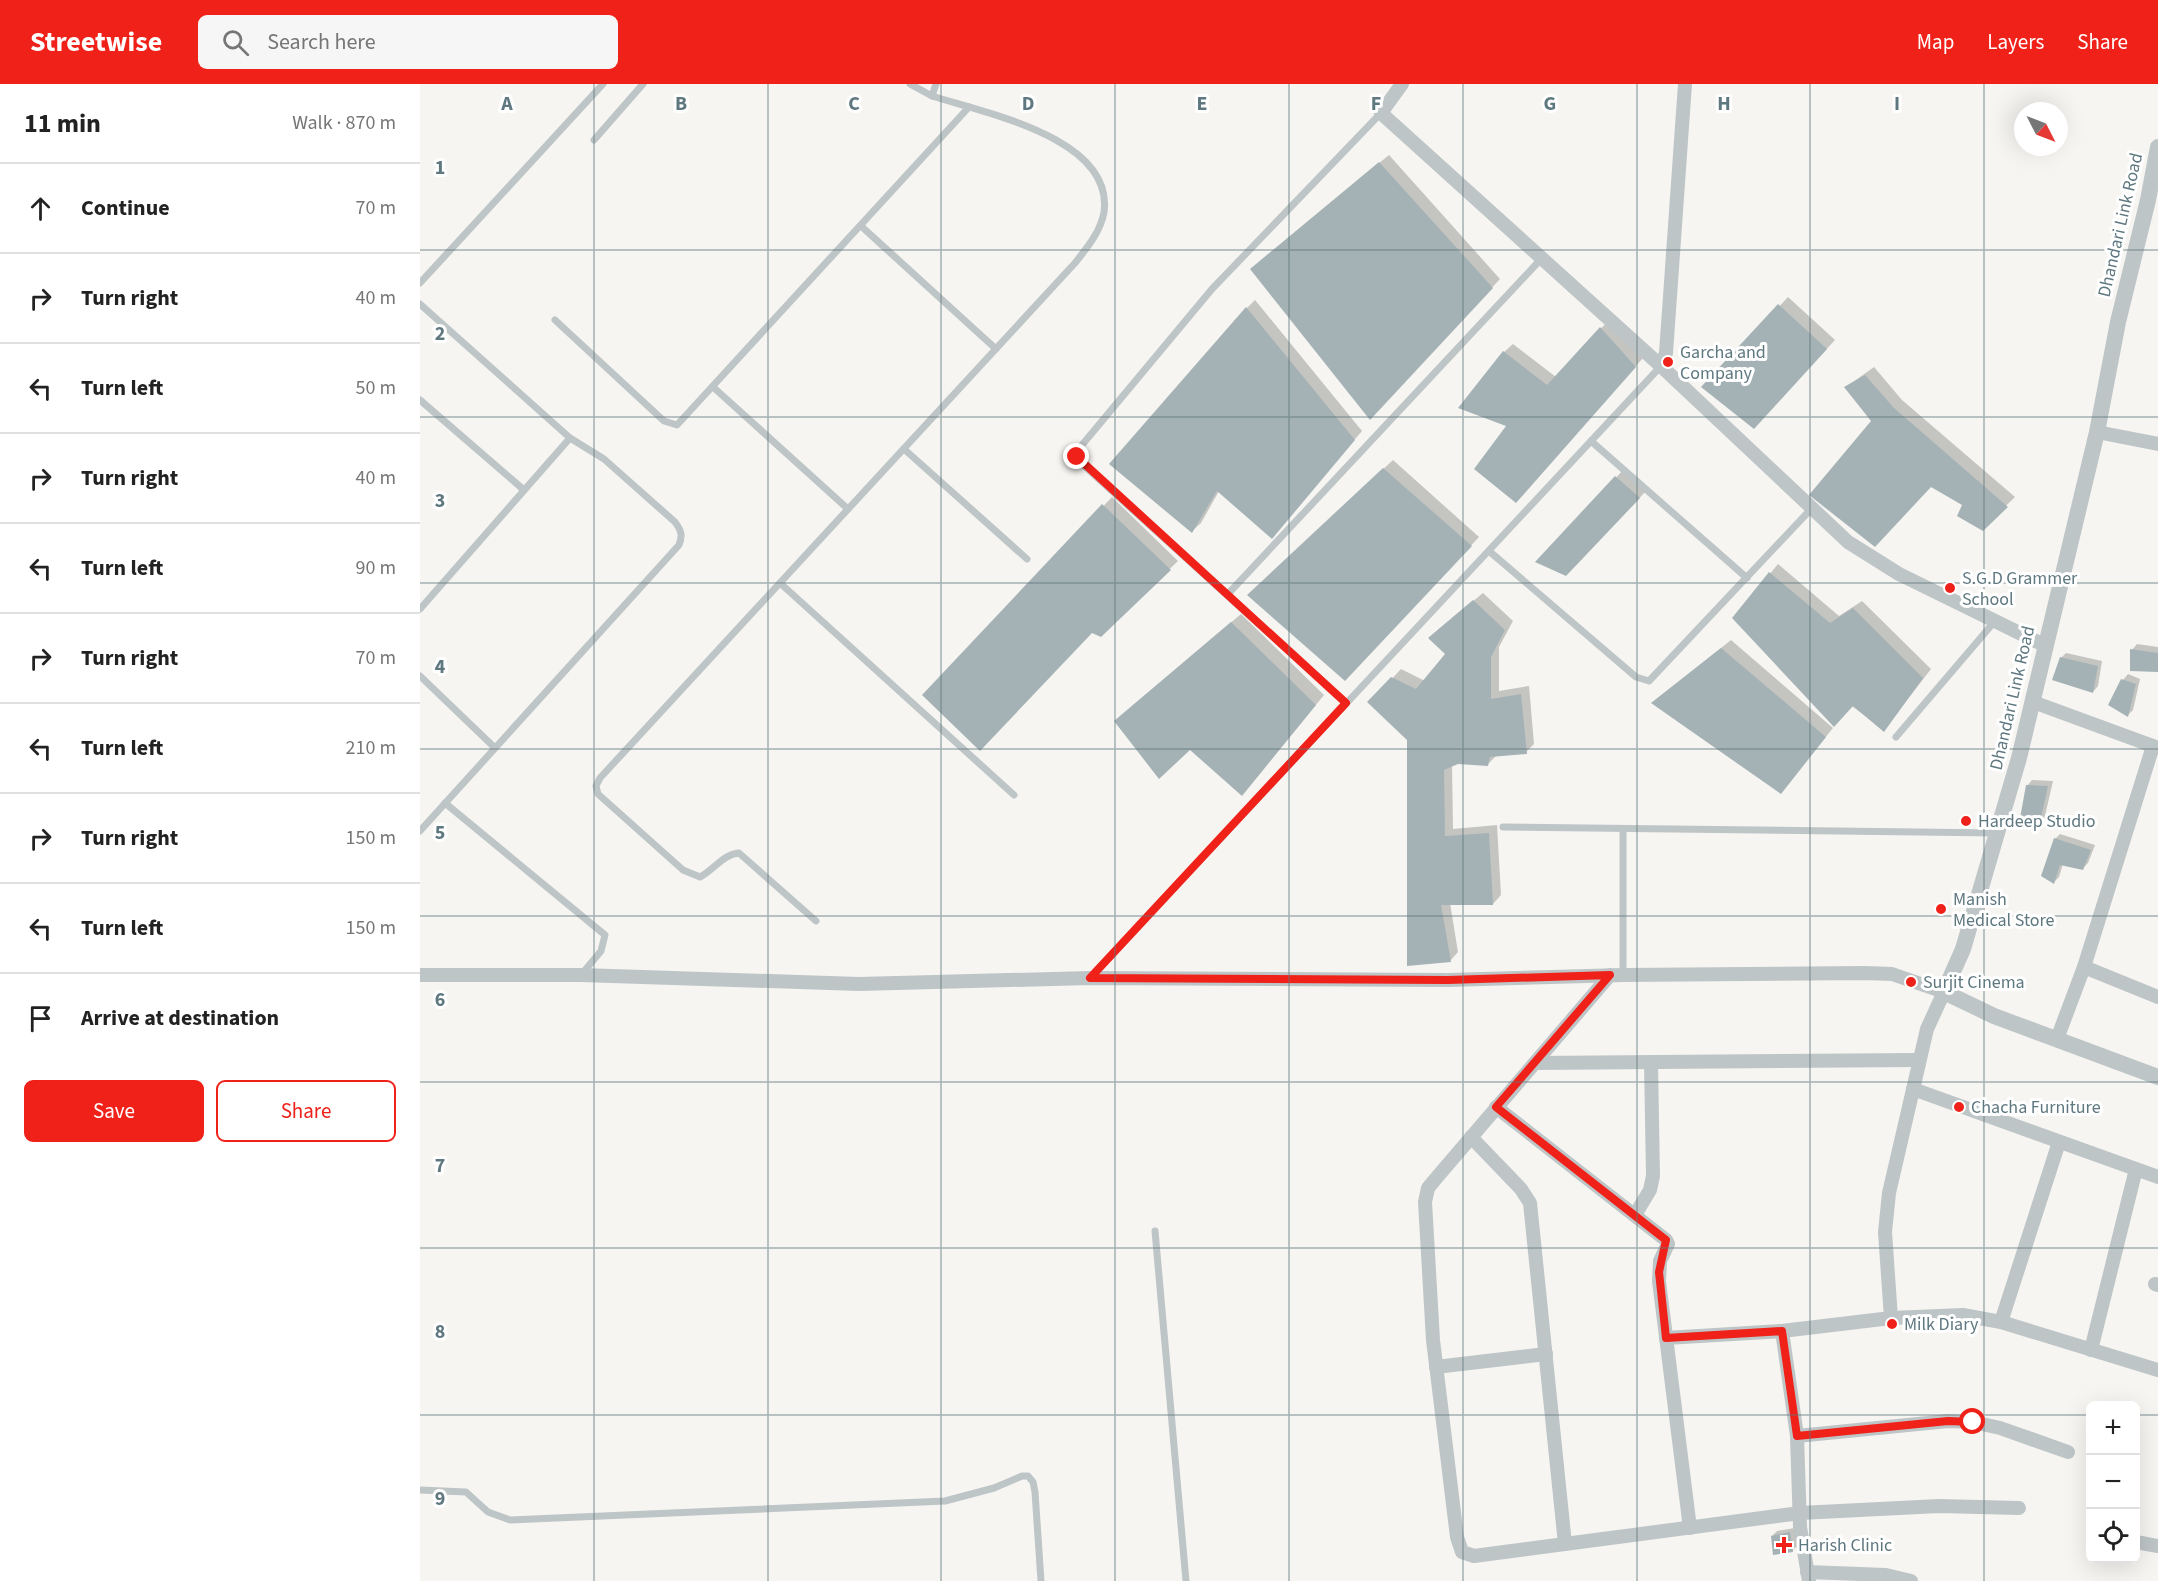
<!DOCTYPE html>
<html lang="en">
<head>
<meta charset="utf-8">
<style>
  body { margin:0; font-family:"Source Sans 3",sans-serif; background:#f6f6f6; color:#222 }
  .controls { position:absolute; right:18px; bottom:18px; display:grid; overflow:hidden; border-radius:9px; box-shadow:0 6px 24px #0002 }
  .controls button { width:54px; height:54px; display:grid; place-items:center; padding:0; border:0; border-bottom:2px solid #e0e0e0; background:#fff; color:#222; font:30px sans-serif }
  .compass { position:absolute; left:1594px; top:18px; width:54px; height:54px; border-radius:50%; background:#fff; box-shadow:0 6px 24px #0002; rotate:132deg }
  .stop { position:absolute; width:18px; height:18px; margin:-14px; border:4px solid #ef2119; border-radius:50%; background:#fff }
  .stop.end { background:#ef2119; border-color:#fff; box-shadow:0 2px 6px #0008 }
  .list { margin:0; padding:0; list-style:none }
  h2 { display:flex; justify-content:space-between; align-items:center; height:78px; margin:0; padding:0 24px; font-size:26px }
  h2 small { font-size:20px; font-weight:400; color:#767676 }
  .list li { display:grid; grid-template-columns:39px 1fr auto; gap:18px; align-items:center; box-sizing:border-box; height:90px; padding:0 24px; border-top:2px solid #e0e0e0 }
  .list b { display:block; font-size:22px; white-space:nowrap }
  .list em { font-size:20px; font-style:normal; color:#767676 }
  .actions { display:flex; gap:12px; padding:18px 24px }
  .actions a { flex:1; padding:14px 0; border:2px solid #ef2119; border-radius:9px; text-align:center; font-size:21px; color:#ef2119 }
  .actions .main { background:#ef2119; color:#fff }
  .icon { flex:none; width:33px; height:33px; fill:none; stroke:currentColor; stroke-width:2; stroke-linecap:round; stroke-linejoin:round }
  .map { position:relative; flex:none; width:1738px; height:1497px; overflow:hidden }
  header { display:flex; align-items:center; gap:36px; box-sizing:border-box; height:84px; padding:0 30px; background:#ef2119; color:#fff }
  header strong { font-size:28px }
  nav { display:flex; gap:33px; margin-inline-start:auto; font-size:21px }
  .search { width:420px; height:54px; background:#f6f6f6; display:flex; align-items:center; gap:15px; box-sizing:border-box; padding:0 21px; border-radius:9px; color:#767676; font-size:22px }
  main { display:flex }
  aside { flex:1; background:#fff }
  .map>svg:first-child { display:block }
  .shadow { fill:#0003 }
  .building { fill:#a5b2b5 }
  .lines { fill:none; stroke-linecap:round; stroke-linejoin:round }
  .service { stroke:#bec5c7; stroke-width:7 }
  .minor { stroke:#bec5c7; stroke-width:14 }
  .tertiary { stroke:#bec5c7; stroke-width:16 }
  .route { stroke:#ef2119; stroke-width:8 }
  .grid { fill:none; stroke:#5f7880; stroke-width:1.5; stroke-opacity:0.55 }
  .poi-dot { fill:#ef2119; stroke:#fff; stroke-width:2 }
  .labels { text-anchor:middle; stroke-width:6; stroke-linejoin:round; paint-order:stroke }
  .street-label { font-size:18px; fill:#5f7880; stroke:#fff }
  .poi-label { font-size:18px; fill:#5f7880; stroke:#fff; text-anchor:start }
  .grid-label { font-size:20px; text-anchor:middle; font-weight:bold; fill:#5f7880; stroke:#fff; stroke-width:6; stroke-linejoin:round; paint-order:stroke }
</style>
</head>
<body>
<header>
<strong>Streetwise</strong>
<div class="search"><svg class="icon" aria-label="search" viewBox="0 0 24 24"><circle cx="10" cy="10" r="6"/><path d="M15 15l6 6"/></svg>Search here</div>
<nav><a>Map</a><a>Layers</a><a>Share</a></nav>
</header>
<main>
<aside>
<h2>11 min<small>Walk · 870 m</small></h2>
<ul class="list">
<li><svg class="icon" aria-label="ahead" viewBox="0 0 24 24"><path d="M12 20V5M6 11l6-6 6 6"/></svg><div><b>Continue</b></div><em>70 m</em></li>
<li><svg class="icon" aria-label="right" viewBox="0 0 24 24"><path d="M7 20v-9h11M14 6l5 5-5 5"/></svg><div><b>Turn right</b></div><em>40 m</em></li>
<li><svg class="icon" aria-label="left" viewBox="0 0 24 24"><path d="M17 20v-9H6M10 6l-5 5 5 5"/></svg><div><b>Turn left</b></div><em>50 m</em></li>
<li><svg class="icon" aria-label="right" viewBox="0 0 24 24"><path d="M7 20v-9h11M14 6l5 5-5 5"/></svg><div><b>Turn right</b></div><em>40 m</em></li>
<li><svg class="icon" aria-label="left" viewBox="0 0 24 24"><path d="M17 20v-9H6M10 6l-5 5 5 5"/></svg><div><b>Turn left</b></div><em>90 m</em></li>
<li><svg class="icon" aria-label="right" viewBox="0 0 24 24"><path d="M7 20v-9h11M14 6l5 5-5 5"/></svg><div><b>Turn right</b></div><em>70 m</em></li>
<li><svg class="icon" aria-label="left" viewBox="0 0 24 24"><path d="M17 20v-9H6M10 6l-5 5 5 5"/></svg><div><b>Turn left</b></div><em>210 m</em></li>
<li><svg class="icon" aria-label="right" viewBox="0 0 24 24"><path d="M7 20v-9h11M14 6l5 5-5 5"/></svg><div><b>Turn right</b></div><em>150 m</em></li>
<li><svg class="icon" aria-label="left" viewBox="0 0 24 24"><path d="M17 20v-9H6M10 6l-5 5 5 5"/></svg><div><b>Turn left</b></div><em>150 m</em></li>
<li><svg class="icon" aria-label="arrive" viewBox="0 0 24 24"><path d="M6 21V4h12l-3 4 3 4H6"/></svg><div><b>Arrive at destination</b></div></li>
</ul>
<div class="actions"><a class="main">Save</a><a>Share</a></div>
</aside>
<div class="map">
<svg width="1738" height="1497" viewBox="0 0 1738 1497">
  <rect width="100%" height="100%" fill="#f6f5f2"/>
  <g class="shadow">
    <path d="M969,71L1080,195L958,326L840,177Z"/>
    <path d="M1368,213L1415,256L1342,335L1284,303Z"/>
    <path d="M835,216L942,347L860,444L799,407L781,439L772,447L827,224Z"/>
    <path d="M1189,236L1223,274L1104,408L1088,341L1084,268L1093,260L1136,293Z"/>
    <path d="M1454,283L1482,316L1595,413L1562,445L1544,420L1453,337L1426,303Z"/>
    <path d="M973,376L1059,453L934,586L837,503Z"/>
    <path d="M1205,384L1228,405L1155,482L1118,477Z"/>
    <path d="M692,413L758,477L681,551L672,547L504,611Z"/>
    <path d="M1358,480L1419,532L1442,517L1511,585L1464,646L1314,534Z"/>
    <path d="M1063,509L1093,537L1079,563V607L1109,602L1114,660L1106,668L1076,672L1068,680L1038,679L1032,681L1033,745L1077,741L1081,811L1073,820L1030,819L1038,868L1030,877L989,655L950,618L981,585L1005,597L1027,570L1018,546Z"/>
    <path d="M821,530L904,611L830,701L770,664L704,629Z"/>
    <path d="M1311,556L1413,644L1361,708L1233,618Z"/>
    <path d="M1717,560L1738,563V587L1712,566Z"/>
    <path d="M1646,569L1682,577L1678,602L1673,608L1641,574Z"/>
    <path d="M1708,590L1720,595L1713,626L1708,631L1703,596Z"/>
    <path d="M1612,696L1633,697L1624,736L1618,742L1607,702Z"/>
    <path d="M1640,750L1675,761L1668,779L1663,784L1643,780L1639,793L1634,798L1635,755Z"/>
    <path d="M1375,1444L1378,1461L1372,1467L1352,1452L1357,1447Z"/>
  </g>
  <g class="building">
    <path d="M959,78L1073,204L950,336L830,185Z"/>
    <path d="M1358,220L1407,265L1334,345L1281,303Z"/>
    <path d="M826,223L935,356L852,455L797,407L772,449L689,380Z"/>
    <path d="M1180,243L1216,283L1096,419L1054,385L1086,342L1038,324L1083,267L1127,301Z"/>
    <path d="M1445,291L1474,324L1588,423L1563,447L1537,432L1542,421L1511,403L1455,463L1389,411L1451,337L1424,303Z"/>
    <path d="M963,384L1052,462L925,597L827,511Z"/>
    <path d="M1195,392L1220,414L1146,492L1115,478Z"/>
    <path d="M682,420L751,486L681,553L672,549L560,667L502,611Z"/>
    <path d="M1349,488L1410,539L1433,524L1503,594L1464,648L1433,622L1414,643L1312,534Z"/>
    <path d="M1053,516L1085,546L1071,573V615L1101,610L1107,670L1070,673L1068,682L1038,680L1024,686L1025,752L1069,749L1073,821H1021L1031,878L987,882V656L947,618L971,593L996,605L1025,570L1008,554Z"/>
    <path d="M811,538L896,621L822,712L770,666L739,695L694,637Z"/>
    <path d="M1301,564L1406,653L1361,710L1231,619Z"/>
    <path d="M1710,565L1738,569V588L1710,587Z"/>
    <path d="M1640,573L1678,582L1673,609L1632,596Z"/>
    <path d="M1701,595L1716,600L1708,633L1688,621Z"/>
    <path d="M1606,701L1628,702L1619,743L1599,740Z"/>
    <path d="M1634,754L1671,766L1663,786L1640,781L1634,800L1621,792Z"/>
    <path d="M1370,1448L1373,1468L1353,1471L1351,1452Z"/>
  </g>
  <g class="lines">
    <g class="service">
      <path d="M490,0L512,12"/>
      <path d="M174,56L223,0"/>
      <path d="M441,142L576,265"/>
      <path d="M0,199L183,0"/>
      <path d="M0,220L150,354L184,375L255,438C261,446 263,451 259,461L0,747"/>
      <path d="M135,236L244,337L257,341L549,23"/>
      <path d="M293,303L428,425"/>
      <path d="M0,316L104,406"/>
      <path d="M1171,357L1327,494"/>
      <path d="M484,365L607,475"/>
      <path d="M1069,467L1216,593L1229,597L1391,425"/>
      <path d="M360,499L594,711"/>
      <path d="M807,511L1122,174"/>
      <path d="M0,525L150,354"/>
      <path d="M0,592L74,663"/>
      <path d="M926,619L661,379L657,367L792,205L961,29"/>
      <path d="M1476,653L1575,537"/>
      <path d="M25,719L185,851L181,867L161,891"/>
      <path d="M1083,743L1577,749"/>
      <path d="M396,837L319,769C303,770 294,786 280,793L263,786L178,710L176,702L180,694L655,179C667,164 681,147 684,128C694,54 565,29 512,12L516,0"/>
      <path d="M1203,891V746"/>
      <path d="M672,892L1241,282"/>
      <path d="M735,1147L766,1497"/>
      <path d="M0,1406L46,1408L68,1428L90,1436L525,1417L574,1404L602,1392H608L613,1398L615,1408L621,1497"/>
    </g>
    <g class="minor">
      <path d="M982,0L961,29L1241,282L1428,458L1479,490L1624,561"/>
      <path d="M1241,282L1246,269L1265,0"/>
      <path d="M1677,348L1738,360"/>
      <path d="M1613,618L1733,662"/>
      <path d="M1664,883L1738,913"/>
      <path d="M0,891H161L439,900L670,894L1028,896L1203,891L1445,889L1472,890L1524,908L1507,945L1469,1109L1465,1148L1471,1234L1362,1247L1377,1352L1380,1443L1389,1497"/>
      <path d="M1190,891L1018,1092L1008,1104L1005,1118L1013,1256L1037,1453L1042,1468L1054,1472L1380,1429L1519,1422L1599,1424"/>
      <path d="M1637,955L1664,883L1733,662L1738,664"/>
      <path d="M1115,979L1499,976"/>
      <path d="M1493,1005L1738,1093"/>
      <path d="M1076,1023L1246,1156L1248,1160L1240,1177L1239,1197L1270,1444"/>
      <path d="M1051,1053L1101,1105L1110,1119L1145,1460"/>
      <path d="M1215,1131L1230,1106L1233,1092L1231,978"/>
      <path d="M1735,1200L1738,1201"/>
      <path d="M1471,1234L1543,1231L1581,1238L1738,1286"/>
      <path d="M1581,1238L1639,1058"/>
      <path d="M1246,1254L1362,1247"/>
      <path d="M1671,1266L1716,1085"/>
      <path d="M1016,1283L1126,1270"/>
      <path d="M1377,1352L1528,1337L1553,1338L1580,1344L1648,1368"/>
      <path d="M1716,1458L1738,1462"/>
      <path d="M1387,1488L1466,1491L1491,1497"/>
    </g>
    <path class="tertiary" d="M1738,63L1728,116L1698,238L1677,348L1599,674L1543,865L1524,908L1574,932L1738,993"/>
  </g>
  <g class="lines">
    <path class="route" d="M657,373L926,619L670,894L1028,896L1190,891L1076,1023L1246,1156L1239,1188L1246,1254L1362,1247L1377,1352L1528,1337L1553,1338"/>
  </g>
  <path class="grid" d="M174,0V1497M348,0V1497M521,0V1497M695,0V1497M869,0V1497M1043,0V1497M1217,0V1497M1390,0V1497M1564,0V1497M0,166H1738M0,333H1738M0,499H1738M0,665H1738M0,832H1738M0,998H1738M0,1164H1738M0,1331H1670M1716,1331H1738"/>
  <g class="poi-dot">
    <circle cx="1248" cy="278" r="6"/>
    <circle cx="1530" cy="504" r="6"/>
    <circle cx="1546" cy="737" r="6"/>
    <circle cx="1521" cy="825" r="6"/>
    <circle cx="1491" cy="898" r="6"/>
    <circle cx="1539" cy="1023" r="6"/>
    <circle cx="1472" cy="1240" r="6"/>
    <path d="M1361 1452h6v6h6v6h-6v6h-6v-6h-6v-6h6z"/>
  </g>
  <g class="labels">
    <g class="street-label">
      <text transform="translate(1700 141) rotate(-77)" y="6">Dhandari Link Road</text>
      <text transform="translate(1592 614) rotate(-77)" y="6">Dhandari Link Road</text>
    </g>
    <g class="poi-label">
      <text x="1260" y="274">Garcha and<tspan x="1260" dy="21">Company</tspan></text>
      <text x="1542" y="500">S.G.D Grammer<tspan x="1542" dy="21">School</tspan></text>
      <text x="1558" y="743">Hardeep Studio</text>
      <text x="1533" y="821">Manish<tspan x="1533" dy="21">Medical Store</tspan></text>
      <text x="1503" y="904">Surjit Cinema</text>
      <text x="1551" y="1029">Chacha Furniture</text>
      <text x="1484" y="1246">Milk Diary</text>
      <text x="1378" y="1467">Harish Clinic</text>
    </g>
  </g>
  <g class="grid-label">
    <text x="87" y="26">A</text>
    <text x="261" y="26">B</text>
    <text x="434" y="26">C</text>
    <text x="608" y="26">D</text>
    <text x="782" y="26">E</text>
    <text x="956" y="26">F</text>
    <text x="1130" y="26">G</text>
    <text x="1304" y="26">H</text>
    <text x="1477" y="26">I</text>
    <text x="20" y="90">1</text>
    <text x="20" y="256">2</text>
    <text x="20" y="423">3</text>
    <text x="20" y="589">4</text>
    <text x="20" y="755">5</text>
    <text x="20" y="922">6</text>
    <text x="20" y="1088">7</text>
    <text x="20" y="1254">8</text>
    <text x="20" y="1421">9</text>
  </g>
</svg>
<div class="controls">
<button>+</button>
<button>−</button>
<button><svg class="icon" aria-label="locate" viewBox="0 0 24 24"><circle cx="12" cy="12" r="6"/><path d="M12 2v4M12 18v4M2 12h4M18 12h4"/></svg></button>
</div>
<svg class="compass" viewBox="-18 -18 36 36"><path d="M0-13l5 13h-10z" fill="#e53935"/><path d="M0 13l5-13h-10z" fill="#767676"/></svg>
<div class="stop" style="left:1553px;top:1338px"></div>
<div class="stop end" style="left:657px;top:373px"></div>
</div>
</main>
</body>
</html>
